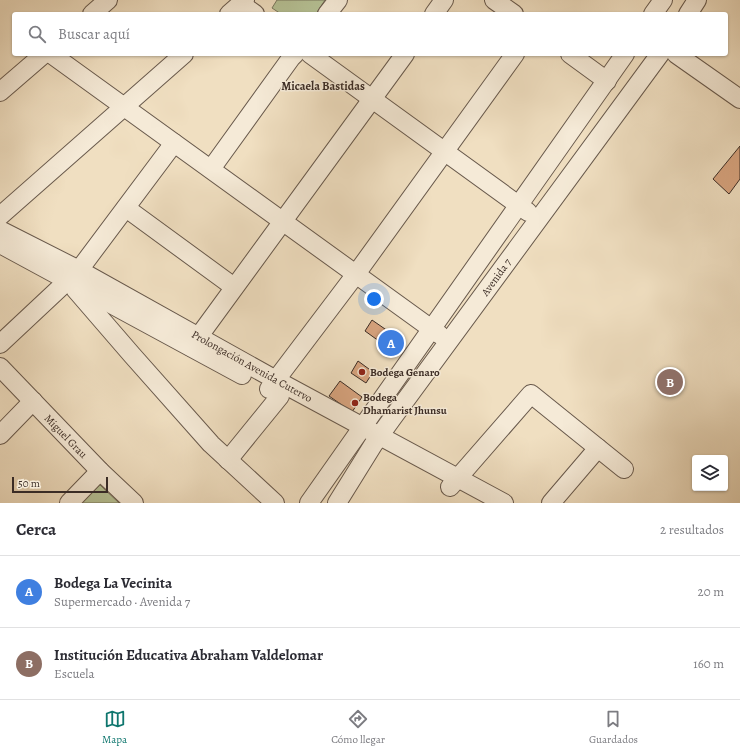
<!DOCTYPE html>
<html lang="es">
<head>
<meta charset="utf-8">
<style>
  body { margin:0; font-family:Alegreya,serif; background:#f2f2f3; color:#2b2b33 }
  .controls { position:absolute; right:12px; bottom:12px; display:grid; overflow:hidden; border-radius:4px; box-shadow:0 1px 3px #0004 }
  .controls button { width:36px; height:36px; display:grid; place-items:center; padding:0; border:0; border-bottom:1px solid #e1e1e2; background:#fff; color:#2b2b33; font:20px sans-serif }
  .scale { position:absolute; left:12px; bottom:10px; width:96px; box-sizing:border-box; padding-left:4px; border:2px solid #3b2c25; border-top:0; font-size:11px; line-height:14px; white-space:nowrap; color:#3b2c25; -webkit-text-stroke:3px #f5ead7; paint-order:stroke }
  .you { position:absolute; left:374px; top:299px; width:14px; height:14px; margin:-10px; border:3px solid #fff; border-radius:50%; background:#1a73e8; box-shadow:0 0 0 6px #1a73e833 }
  .badge { display:grid; place-items:center; width:26px; height:26px; border-radius:50%; background:#0f766e; color:#fff; font-size:13px; font-weight:700 }
  .pin { position:absolute; translate:-50% -50%; border:2px solid #fff; box-shadow:0 1px 4px #0006 }
  .list { margin:0; padding:0; list-style:none }
  h2 { display:flex; justify-content:space-between; align-items:center; height:52px; margin:0; padding:0 16px; font-size:17px }
  h2 small { font-size:13px; font-weight:400; color:#7c7c81 }
  .list li { display:grid; grid-template-columns:26px 1fr auto; gap:12px; align-items:center; box-sizing:border-box; height:72px; padding:0 16px; border-top:1px solid #e1e1e2 }
  .list b { display:block; font-size:15px; white-space:nowrap }
  .list p { margin:0; font-size:13px; white-space:nowrap; color:#7c7c81 }
  .list em { font-size:13px; font-style:normal; color:#7c7c81 }
  .icon { flex:none; width:22px; height:22px; fill:none; stroke:currentColor; stroke-width:2; stroke-linecap:round; stroke-linejoin:round }
  .map { position:relative; flex:none; width:740px; height:503px; overflow:hidden }
  .search { position:absolute; background:#fff; box-shadow:0 1px 3px #0004; left:12px; right:12px; top:12px; height:44px; display:flex; align-items:center; gap:10px; box-sizing:border-box; padding:0 14px; border-radius:4px; color:#7c7c81; font-size:15px }
  .sheet { height:196px; background:#fff }
  nav { display:flex; justify-content:space-around; align-items:center; box-sizing:border-box; height:56px; border-top:1px solid #e1e1e2; background:#fff; font-size:11px; color:#7c7c81 }
  nav a { display:grid; justify-items:center; gap:2px }
  nav .on { color:#0f766e }
  .map>svg:first-child { display:block }
  .green { fill:#b6c296; stroke:#78775e }
  .building { fill:#d8a47f; stroke:#3b2c25 }
  .lines { fill:none; stroke-linecap:round; stroke-linejoin:round }
  .minor-casing { stroke:#68594c; stroke-width:20 }
  .minor { stroke:#f5ead7; stroke-width:18 }
  .poi-dot { fill:#8f2418; stroke:#f5ead7; stroke-width:1.5 }
  .labels { text-anchor:middle; stroke-width:3; stroke-linejoin:round; paint-order:stroke }
  .street-label { font-size:11px; fill:#3b2c25; stroke:#f5ead7 }
  .poi-label { font-size:11px; font-weight:bold; fill:#3b2c25; stroke:#f5ead7; text-anchor:start }
  .neighbourhood-label { font-size:12px; font-weight:bold; fill:#3b2c25; stroke:#f5ead7 }
</style>
</head>
<body>
<div class="map">
<svg width="740" height="503" viewBox="0 0 740 503">
  <rect width="100%" height="100%" fill="#f0dfc1"/>
  <filter id="stains"><feTurbulence type="fractalNoise" baseFrequency=".005" numOctaves="4"/><feColorMatrix values="0 0 0 0 .2 0 0 0 0 .09 0 0 0 0 .02 0 0 0 .5 -.17"/></filter>
  <radialGradient id="worn" r=".72"><stop offset=".6" stop-color="#630" stop-opacity="0"/><stop offset="1" stop-color="#630" stop-opacity=".3"/></radialGradient>
  <g class="green">
    <path d="M277,0H325L316,14H281L272,8Z"/>
    <path d="M99,484L119,503H81Z"/>
  </g>
  <g class="building">
    <path d="M740,146V179L729,194L713,179Z"/>
    <path d="M372,320L398,338L390,349L365,331Z"/>
    <path d="M358,361L373,372L366,383L351,373Z"/>
    <path d="M340,381L362,397L352,412L329,396Z"/>
  </g>
  <g class="lines">
    <g class="minor-casing">
      <g id="minor">
        <path d="M494,0L514,14"/>
        <path d="M241,4L255,14"/>
        <path d="M92,14L108,0"/>
        <path d="M229,14L245,0"/>
        <path d="M327,14L338,0"/>
        <path d="M434,14L444,0"/>
        <path d="M653,14L663,0"/>
        <path d="M688,14L697,0"/>
        <path d="M51,54L440,335"/>
        <path d="M310,54L528,212"/>
        <path d="M570,54L607,81"/>
        <path d="M676,54L740,99"/>
        <path d="M0,92L44,54"/>
        <path d="M211,169L291,58L295,54"/>
        <path d="M126,208L234,287"/>
        <path d="M0,216L184,54"/>
        <path d="M0,230L79,270L276,380L504,503"/>
        <path d="M0,244L242,375"/>
        <path d="M75,289L132,355L211,444L275,503"/>
        <path d="M0,344L79,270L174,143"/>
        <path d="M191,347L405,54"/>
        <path d="M0,367L100,471L134,503"/>
        <path d="M269,389L356,274L515,54"/>
        <path d="M0,435L33,401"/>
        <path d="M228,460L280,396"/>
        <path d="M450,487L531,394L624,469"/>
        <path d="M69,503L100,471"/>
        <path d="M309,503L625,54"/>
        <path d="M337,503L373,445L391,420L660,54"/>
        <path d="M551,503L598,448"/>
      </g>
    </g>
    <use href="#minor" class="minor"/>
  </g>
  <g class="poi-dot">
    <circle cx="362" cy="372" r="4"/>
    <circle cx="355" cy="403" r="4"/>
  </g>
  <g class="labels">
    <g class="street-label">
      <text transform="translate(496 277) rotate(-54)" y="4">Avenida 7</text>
      <text transform="translate(252 366) rotate(29)" y="4">Prolongación Avenida Cutervo</text>
      <text transform="translate(66 436) rotate(46)" y="4">Miguel Grau</text>
    </g>
    <g class="poi-label">
      <text x="370" y="376">Bodega Genaro</text>
      <text x="363" y="401">Bodega<tspan x="363" dy="13">Dhamarist Jhunsu</tspan></text>
    </g>
    <g class="neighbourhood-label">
      <text x="323" y="90">Micaela Bastidas</text>
    </g>
  </g>
  <rect width="100%" height="100%" filter="url(#stains)"/>
  <rect width="100%" height="100%" fill="url(#worn)"/>
</svg>
<div class="controls">
<button><svg class="icon" aria-label="layers" viewBox="0 0 24 24"><path d="M12 4l9 5-9 5-9-5zM3 14l9 5 9-5"/></svg></button>
</div>
<div class="scale">50 m</div>
<div class="you"></div>
<div class="pin badge" style="left:391px;top:343px;background:#3f7fe0">A</div>
<div class="pin badge" style="left:670px;top:382px;background:#8d6e63">B</div>
<div class="search"><svg class="icon" aria-label="search" viewBox="0 0 24 24"><circle cx="10" cy="10" r="6"/><path d="M15 15l6 6"/></svg>Buscar aquí</div>
</div>
<section class="sheet">
<h2>Cerca<small>2 resultados</small></h2>
<ul class="list">
<li><span class="badge" style="background:#3f7fe0">A</span><div><b>Bodega La Vecinita</b><p>Supermercado · Avenida 7</p></div><em>20 m</em></li>
<li><span class="badge" style="background:#8d6e63">B</span><div><b>Institución Educativa Abraham Valdelomar</b><p>Escuela</p></div><em>160 m</em></li>
</ul>
</section>
<nav>
<a class="on"><svg class="icon" aria-label="map" viewBox="0 0 24 24"><path d="M3 6l6-2 6 2 6-2v14l-6 2-6-2-6 2zM9 4v14M15 6v14"/></svg>Mapa</a>
<a><svg class="icon" aria-label="directions" viewBox="0 0 24 24"><path d="M12 3l9 9-9 9-9-9zM9 14v-3h6M13 9l2 2-2 2"/></svg>Cómo llegar</a>
<a><svg class="icon" aria-label="saved" viewBox="0 0 24 24"><path d="M7 4h10v16l-5-4-5 4z"/></svg>Guardados</a>
</nav>
</body>
</html>
